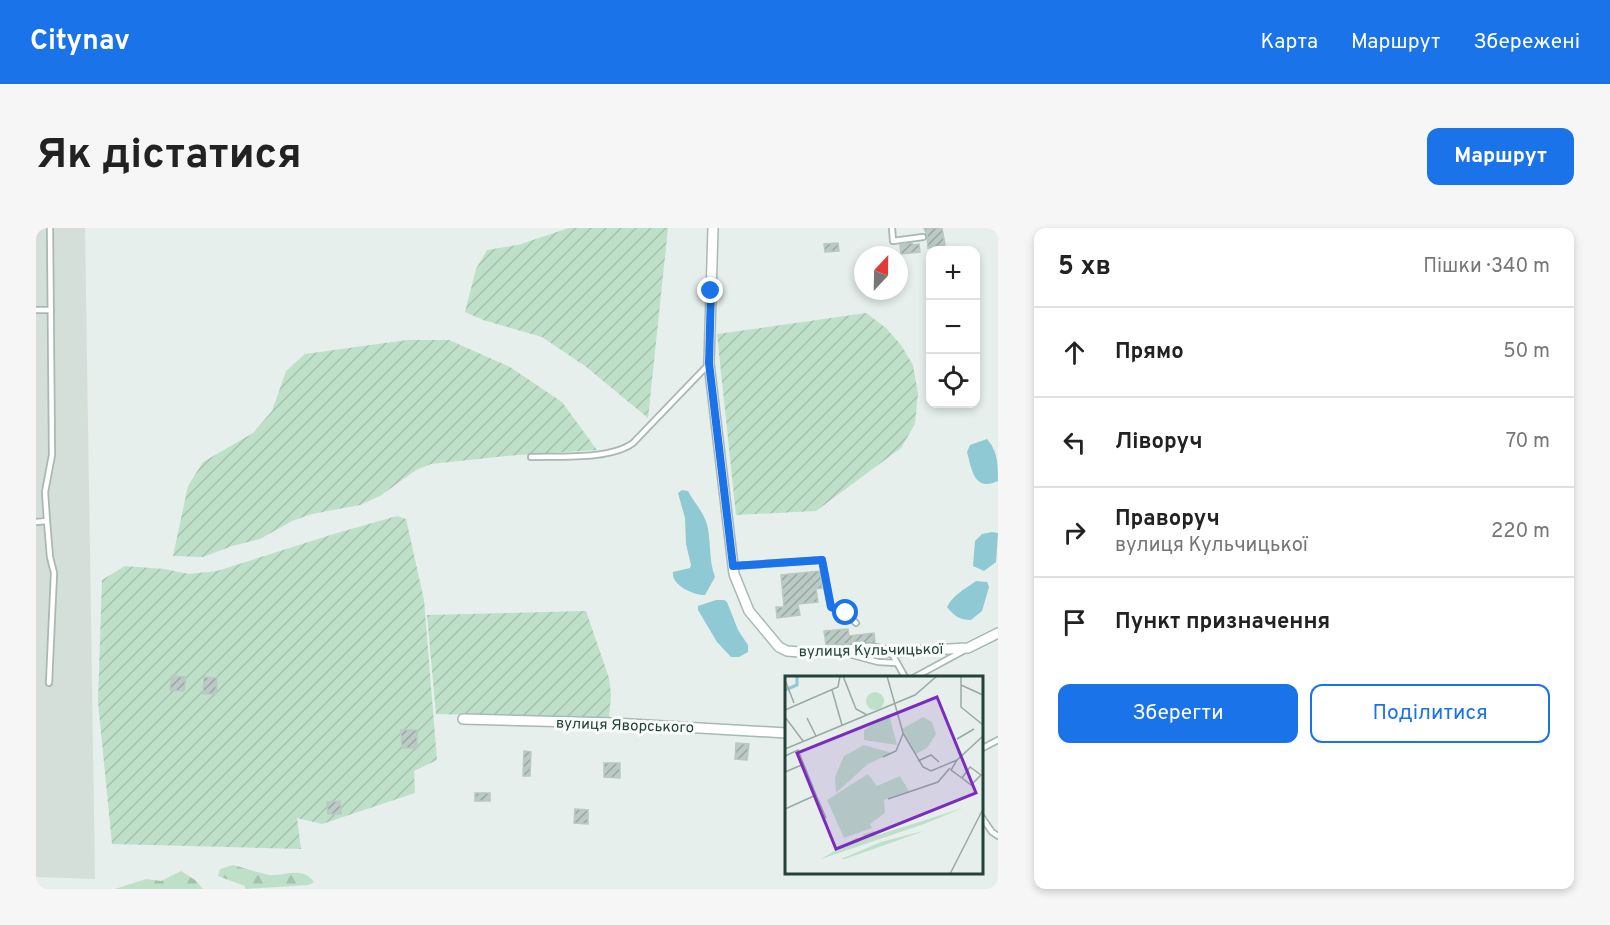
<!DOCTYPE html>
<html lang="uk">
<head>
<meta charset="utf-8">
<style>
  body { margin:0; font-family:Overpass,sans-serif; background:#f6f6f6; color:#222 }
  .controls { position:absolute; right:18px; top:18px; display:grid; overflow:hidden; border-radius:12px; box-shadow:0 3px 9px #0003 }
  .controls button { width:54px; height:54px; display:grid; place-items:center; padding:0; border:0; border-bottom:2px solid #e0e0e0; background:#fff; color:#222; font:30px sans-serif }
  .compass { position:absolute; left:818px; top:18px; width:54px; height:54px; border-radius:50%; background:#fff; box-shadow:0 3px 9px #0003; rotate:22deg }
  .stop { position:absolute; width:18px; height:18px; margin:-14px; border:4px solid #1a73e8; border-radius:50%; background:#fff }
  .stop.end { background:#1a73e8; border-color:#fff; box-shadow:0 2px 6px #0008 }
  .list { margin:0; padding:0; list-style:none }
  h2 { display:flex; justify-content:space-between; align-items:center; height:78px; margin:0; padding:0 24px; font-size:26px }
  h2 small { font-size:20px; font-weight:400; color:#767676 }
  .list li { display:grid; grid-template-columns:39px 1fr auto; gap:18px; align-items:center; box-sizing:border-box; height:90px; padding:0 24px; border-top:2px solid #e0e0e0 }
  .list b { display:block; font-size:22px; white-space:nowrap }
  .list p { margin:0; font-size:20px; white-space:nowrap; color:#767676 }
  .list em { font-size:20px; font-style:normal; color:#767676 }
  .actions { display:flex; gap:12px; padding:18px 24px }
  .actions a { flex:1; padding:14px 0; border:2px solid #1a73e8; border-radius:12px; text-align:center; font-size:21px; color:#1a73e8 }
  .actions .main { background:#1a73e8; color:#fff }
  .icon { flex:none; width:33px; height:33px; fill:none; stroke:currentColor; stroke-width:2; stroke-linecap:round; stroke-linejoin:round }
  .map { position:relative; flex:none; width:962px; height:661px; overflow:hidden; border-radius:12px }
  header { display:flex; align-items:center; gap:36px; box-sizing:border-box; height:84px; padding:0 30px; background:#1a73e8; color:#fff }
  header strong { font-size:28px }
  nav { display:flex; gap:33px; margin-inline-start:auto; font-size:21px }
  .intro { display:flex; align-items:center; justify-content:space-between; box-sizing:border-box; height:144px; padding:0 36px }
  h1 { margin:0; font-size:42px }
  .button { padding:15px 27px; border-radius:12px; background:#1a73e8; color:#fff; font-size:21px; font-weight:700 }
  main { display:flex; gap:36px; padding:0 36px }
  aside { flex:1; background:#fff; border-radius:12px; box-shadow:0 3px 9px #0003 }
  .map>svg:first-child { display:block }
  .built { fill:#d4dfda }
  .forest { fill:url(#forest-firs) }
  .garden { fill:url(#garden-furrows) }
  .water { fill:#8ec9d4 }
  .building { fill:url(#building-hatch); stroke:#b8c9c2; stroke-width:1.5 }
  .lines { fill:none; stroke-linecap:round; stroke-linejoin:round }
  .lane-casing { stroke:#a8b8b2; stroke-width:8 }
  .street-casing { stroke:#a8b8b2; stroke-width:12 }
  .lane { stroke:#fff; stroke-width:4.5 }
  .street { stroke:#fff; stroke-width:9 }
  .route { stroke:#1a73e8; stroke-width:8 }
  .labels { text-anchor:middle; stroke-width:6; stroke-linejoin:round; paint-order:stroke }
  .street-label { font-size:15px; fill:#24423a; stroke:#f7fbf9 }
  .inset-river { fill:none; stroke:#8ec9d4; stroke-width:3 }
  .inset-road { fill:none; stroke:#98aaa4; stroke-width:1.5 }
  .view { fill:#7b2cbf; fill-opacity:0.15; stroke:#7b2cbf; stroke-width:3 }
  .inset-edge { fill:none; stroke:#24423a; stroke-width:3 }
</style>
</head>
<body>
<header>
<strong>Citynav</strong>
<nav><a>Карта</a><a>Маршрут</a><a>Збережені</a></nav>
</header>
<div class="intro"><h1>Як дістатися</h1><a class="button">Маршрут</a></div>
<main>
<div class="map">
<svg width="962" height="661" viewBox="0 0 962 661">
  <defs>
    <pattern id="forest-firs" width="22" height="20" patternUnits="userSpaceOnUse" patternTransform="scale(1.5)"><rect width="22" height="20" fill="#bfe0c8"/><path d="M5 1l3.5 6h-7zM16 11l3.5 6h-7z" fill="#a4c1ad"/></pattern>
    <pattern id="garden-furrows" width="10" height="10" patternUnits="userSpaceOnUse" patternTransform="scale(1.5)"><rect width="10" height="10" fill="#bfe0c8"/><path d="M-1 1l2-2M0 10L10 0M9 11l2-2" fill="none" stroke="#a4c1ad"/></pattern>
    <pattern id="building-hatch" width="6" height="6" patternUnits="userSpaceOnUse" patternTransform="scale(1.5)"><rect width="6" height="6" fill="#bbcac4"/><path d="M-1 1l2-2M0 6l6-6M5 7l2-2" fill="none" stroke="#98a6a0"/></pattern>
  </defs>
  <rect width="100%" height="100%" fill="#e6efeb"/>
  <path class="built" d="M0,0H49L59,651L0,649Z"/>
  <g class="forest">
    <path d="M197,637C209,640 222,645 234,647C250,648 266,638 278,654L272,657L209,661V658L182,648L184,641Z"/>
    <path d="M145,643L159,652L167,661H79L110,651L125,653Z"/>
  </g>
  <g class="garden">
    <path d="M533,0H632L612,190L549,138L506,109L447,92L429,84L440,41L451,22L482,17Z"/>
    <path d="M830,85L850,100L865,117L877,137L882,165L879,196L865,220L780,283L700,287L681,106Z"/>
    <path d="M371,112H413L474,139L526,174L561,222L470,228L395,236L380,242L344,268L324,277L276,286L256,293L224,311L196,318L167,329L137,328L152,258L167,234L217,205L236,183L250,143L269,126Z"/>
    <path d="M361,288L370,291L388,372L401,532L378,543L379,565L286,596L261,590L265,621L76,616L62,474L66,352L89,338L128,341L153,346L181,343L301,305Z"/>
    <path d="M550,383L573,450L575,467L573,490L400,486L391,387Z"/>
  </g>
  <g class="water">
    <path d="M951,211C962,224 962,236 962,253C938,264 936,242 931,224L934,217Z"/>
    <path d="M646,262L652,263C659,276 670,287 672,301C675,318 673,333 679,349L669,367C657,367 635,357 637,344L654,340L655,337L650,316L649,290L642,265Z"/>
    <path d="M956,304L962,305L960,334L948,343L937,338L939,313L946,306Z"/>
    <path d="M940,353L951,354L953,359L946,383L935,392C924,392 918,388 911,379C917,367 929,361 940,353Z"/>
    <path d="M680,372H688L691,374L702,402L712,417V424L703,429H695L681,414L662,382V378Z"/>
  </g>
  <g class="building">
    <path d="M888,0H906L909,17L892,20L891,8Z"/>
    <path d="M802,15L803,23L789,24L788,16Z"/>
    <path d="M876,15L877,17L883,16L884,24L865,26L864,17Z"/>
    <path d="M784,343L786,360L780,361L782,374L762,376L764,387L741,390L740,379H748L745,347Z"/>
    <path d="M812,401L813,408L838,405L839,414L790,417L788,403Z"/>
    <path d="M136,448L150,449L148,463L134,462Z"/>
    <path d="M168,449L181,450L180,466H167Z"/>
    <path d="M365,502H381V520H366Z"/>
    <path d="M700,515L713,516L711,532L699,531Z"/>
    <path d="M488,523L495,524L494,548H487Z"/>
    <path d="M568,535H584V550L568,549Z"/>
    <rect x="439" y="565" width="15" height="8"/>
    <path d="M304,573L305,586H292L291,574Z"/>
    <path d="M539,581L552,582V596L538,595Z"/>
  </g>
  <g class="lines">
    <g class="lane-casing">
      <g id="lane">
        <path d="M856,0L857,13L887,9"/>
        <path d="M0,82H15"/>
        <path d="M495,229C524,228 574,232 597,215L672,137"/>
        <path d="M11,293L14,329L18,345L13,455"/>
        <path d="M0,294L11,293L9,264L16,227L14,0"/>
        <path d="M697,338L786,332L795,379L810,385L820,395"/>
        <path d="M855,424L869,449"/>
        <path d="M809,425L842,434L861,435"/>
        <path d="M879,449L927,423"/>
        <path d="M945,521L962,512"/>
        <path d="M945,588L956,604L962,608"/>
      </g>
    </g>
    <g class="street-casing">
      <g id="street">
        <path d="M677,0L673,135L698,346L713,383L743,419L751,423L777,425L834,420L855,424L932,420L962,405"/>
        <path d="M427,491L577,495L750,505"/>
      </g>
    </g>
    <use href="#lane" class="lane"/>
    <use href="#street" class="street"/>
  </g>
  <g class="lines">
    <path class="route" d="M675,63L673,135L697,338L786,332L795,379L810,385"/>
  </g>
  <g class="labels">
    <g class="street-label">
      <text transform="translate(835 422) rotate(-1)" y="5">вулиця Кульчицької</text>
      <text transform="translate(589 497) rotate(2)" y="5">вулиця Яворського</text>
    </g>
  </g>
  <g transform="translate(749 448)">
    <rect width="198" height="198" fill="#e6efeb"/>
    <path d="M178,132L139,148L36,183L71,162L80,163L78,158L90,155L88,158L93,159ZM142,154L60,183H56L96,166Z" fill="#bfe0c8"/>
    <path d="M104,38L112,69L79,64V54ZM138,41L147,46L151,58L142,72L131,78L117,53ZM79,69L107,77L83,88L51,117L50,101L59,80ZM83,98L92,110L115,100L124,115L99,124L100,137L85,148L87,152L59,162L42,124Z" fill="#bfe0c8"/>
    <path d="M81 25a9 9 0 1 1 18 0a9 9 0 1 1-18 0Z" fill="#bfe0c8"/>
    <path class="inset-river" d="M0,14L12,9V0"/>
    <path class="inset-road" d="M58,0L71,33L82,39M102,0L118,57L138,91L146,95L172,84L198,60M176,0V31L198,49M0,4L9,27M176,9L198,19M47,14L57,49M0,34L53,11L55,0M0,41L18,65M22,42L31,60M172,63L189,53M0,73L130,19L152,0M0,80L13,74L31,119L0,133M98,81L111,75L118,58M172,84L166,94L177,102L186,109L196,99L185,91L177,102M133,85L146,79L154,86M0,96L19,88M31,119L41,142M103,123L153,106L165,92M165,198L198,133"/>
    <path class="view" d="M152,21L191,117L51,173L12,77Z"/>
    <rect width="198" height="198" class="inset-edge"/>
  </g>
</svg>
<div class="controls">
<button>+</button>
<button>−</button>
<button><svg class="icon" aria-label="locate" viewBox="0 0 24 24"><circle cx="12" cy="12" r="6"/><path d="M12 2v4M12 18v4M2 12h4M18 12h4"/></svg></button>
</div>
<svg class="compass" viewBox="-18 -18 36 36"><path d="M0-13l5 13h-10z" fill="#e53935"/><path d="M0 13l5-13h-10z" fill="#767676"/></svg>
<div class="stop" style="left:810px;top:385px"></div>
<div class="stop end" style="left:675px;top:63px"></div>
</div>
<aside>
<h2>5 хв<small>Пішки · 340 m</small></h2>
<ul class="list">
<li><svg class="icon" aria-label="ahead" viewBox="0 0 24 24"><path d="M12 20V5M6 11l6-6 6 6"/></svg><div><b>Прямо</b></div><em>50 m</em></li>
<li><svg class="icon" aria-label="left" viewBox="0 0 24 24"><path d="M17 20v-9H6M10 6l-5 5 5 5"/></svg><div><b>Ліворуч</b></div><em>70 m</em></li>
<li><svg class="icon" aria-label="right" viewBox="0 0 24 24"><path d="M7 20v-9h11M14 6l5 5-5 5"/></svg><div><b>Праворуч</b><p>вулиця Кульчицької</p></div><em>220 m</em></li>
<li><svg class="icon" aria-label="arrive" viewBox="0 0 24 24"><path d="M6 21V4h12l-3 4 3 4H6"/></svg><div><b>Пункт призначення</b></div></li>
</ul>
<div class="actions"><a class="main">Зберегти</a><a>Поділитися</a></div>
</aside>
</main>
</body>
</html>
